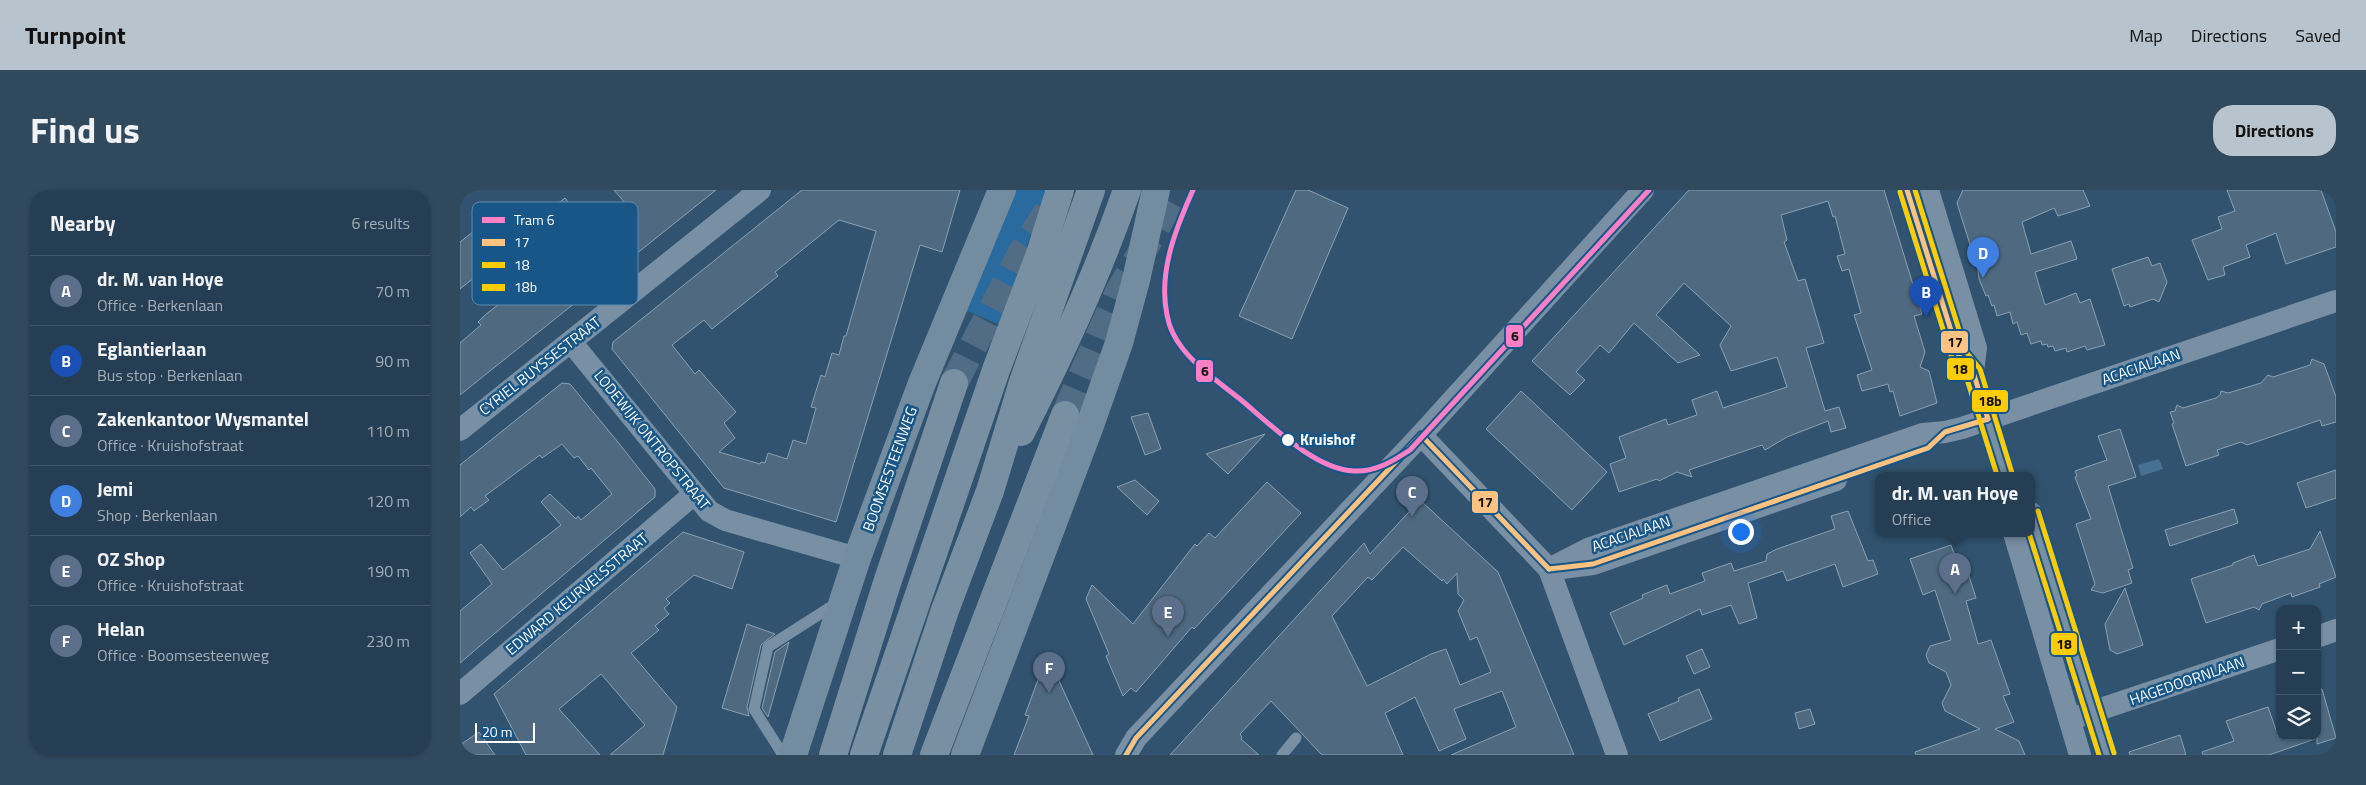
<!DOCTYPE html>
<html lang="en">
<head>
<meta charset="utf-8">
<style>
  body { margin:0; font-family:"Titillium Web",sans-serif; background:#31495d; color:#f1f3f6 }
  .controls { position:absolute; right:15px; bottom:15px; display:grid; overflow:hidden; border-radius:10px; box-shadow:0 1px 4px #0004 }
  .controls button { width:45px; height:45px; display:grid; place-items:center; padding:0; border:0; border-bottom:1px solid #42576a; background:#253e53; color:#f1f3f6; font:25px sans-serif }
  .scale { position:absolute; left:15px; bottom:12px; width:60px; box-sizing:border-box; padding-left:5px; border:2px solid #fff; border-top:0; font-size:14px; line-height:18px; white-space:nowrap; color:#fff; -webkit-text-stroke:4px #185688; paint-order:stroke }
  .you { position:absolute; left:1280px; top:341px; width:18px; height:18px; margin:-12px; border:4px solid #fff; border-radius:50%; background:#1a73e8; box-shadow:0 0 0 8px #1a73e833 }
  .badge { display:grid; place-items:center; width:32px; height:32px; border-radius:50%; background:#b7c3cd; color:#fff; font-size:16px; font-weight:700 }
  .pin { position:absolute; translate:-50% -41px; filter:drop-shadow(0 1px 2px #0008) }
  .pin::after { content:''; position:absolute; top:26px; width:18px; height:15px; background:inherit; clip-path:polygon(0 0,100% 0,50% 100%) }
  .popup { position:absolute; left:1415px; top:282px; width:160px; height:65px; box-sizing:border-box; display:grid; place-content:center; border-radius:10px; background:#253e53; filter:drop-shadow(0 1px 4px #0005); font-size:16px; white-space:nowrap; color:#a3aeb8 }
  .popup b { font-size:19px; color:#f1f3f6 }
  .popup::after { content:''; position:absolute; left:50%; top:100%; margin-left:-10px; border:10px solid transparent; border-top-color:#253e53 }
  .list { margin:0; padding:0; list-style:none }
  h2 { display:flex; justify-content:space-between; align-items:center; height:65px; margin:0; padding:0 20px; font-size:21px }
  h2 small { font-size:16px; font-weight:400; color:#a3aeb8 }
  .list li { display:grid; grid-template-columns:32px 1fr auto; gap:15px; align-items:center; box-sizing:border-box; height:70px; padding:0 20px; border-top:1px solid #42576a }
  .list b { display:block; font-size:19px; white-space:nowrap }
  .list p { margin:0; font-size:16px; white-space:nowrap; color:#a3aeb8 }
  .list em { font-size:16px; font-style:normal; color:#a3aeb8 }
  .icon { flex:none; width:28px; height:28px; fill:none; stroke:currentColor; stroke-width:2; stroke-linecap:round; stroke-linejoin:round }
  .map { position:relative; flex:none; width:1876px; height:565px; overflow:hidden; border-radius:20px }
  header { display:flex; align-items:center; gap:30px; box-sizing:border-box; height:70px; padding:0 25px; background:#b7c3cd; color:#111 }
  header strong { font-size:24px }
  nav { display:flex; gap:28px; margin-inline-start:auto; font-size:18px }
  .intro { display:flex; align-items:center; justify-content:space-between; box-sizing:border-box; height:120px; padding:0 30px }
  h1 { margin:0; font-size:35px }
  .button { padding:12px 22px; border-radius:20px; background:#b7c3cd; color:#111; font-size:18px; font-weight:700 }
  main { display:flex; gap:30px; padding:0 30px }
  aside { flex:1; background:#253e53; border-radius:20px; box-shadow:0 1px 4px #0004 }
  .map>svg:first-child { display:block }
  .green { fill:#296a9f }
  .water { fill:#467195 }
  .building { fill:#4e6980; stroke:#8ca1b2; fill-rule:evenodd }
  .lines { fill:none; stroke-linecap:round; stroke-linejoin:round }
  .motorway-tunnel { stroke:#506d85; stroke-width:28; stroke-dasharray:28 14; stroke-linecap:butt }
  .service { stroke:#788fa4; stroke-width:11 }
  .minor { stroke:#788fa4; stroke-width:22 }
  .secondary { stroke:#738c9f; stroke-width:28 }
  .motorway { stroke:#7990a3; stroke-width:28 }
  .bus-1-casing { stroke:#185688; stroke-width:9 }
  .bus-2-casing { stroke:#185688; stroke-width:9 }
  .bus-3-casing { stroke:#185688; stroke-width:9 }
  .bus-1 { stroke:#ffc280; stroke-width:5 }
  .bus-2 { stroke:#fc0; stroke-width:5 }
  .bus-3 { stroke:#fc0; stroke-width:5 }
  .tram-1-casing { stroke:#185688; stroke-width:9 }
  .tram-1 { stroke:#ff80c5; stroke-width:5 }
  .stop-dot { fill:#fff; stroke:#185688; stroke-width:2 }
  .labels { text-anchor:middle; stroke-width:5; stroke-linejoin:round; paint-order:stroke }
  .street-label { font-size:15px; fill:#fff; stroke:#185688 }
  .stop-label { font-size:15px; font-weight:bold; fill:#fff; stroke:#185688; text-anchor:start }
  .key { fill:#185688; stroke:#5d89ac; stroke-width:1 }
  .key-label { font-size:14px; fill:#fff }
  .line-badge { stroke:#185688; stroke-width:2 }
  .pale-badge-label { font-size:14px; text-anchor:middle; font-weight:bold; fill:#111 }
</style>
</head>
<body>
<header>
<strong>Turnpoint</strong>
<nav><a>Map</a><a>Directions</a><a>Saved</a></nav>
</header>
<div class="intro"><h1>Find us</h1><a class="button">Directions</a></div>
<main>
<aside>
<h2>Nearby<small>6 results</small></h2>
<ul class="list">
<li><span class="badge" style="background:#5c6f8a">A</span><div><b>dr. M. van Hoye</b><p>Office · Berkenlaan</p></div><em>70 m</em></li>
<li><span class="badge" style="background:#1a4fb4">B</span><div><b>Eglantierlaan</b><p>Bus stop · Berkenlaan</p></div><em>90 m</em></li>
<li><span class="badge" style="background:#5c6f8a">C</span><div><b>Zakenkantoor Wysmantel</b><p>Office · Kruishofstraat</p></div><em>110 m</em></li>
<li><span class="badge" style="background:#3f7fe0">D</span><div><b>Jemi</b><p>Shop · Berkenlaan</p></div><em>120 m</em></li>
<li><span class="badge" style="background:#5c6f8a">E</span><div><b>OZ Shop</b><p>Office · Kruishofstraat</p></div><em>190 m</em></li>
<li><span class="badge" style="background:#5c6f8a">F</span><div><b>Helan</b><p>Office · Boomsesteenweg</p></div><em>230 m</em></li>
</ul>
</aside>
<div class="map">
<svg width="1876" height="565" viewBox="0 0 1876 565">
  <rect width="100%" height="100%" fill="#31536f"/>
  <path class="green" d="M553,0H586L540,135L503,119Z"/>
  <path class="water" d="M1699,269L1703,279L1681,286L1678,275Z"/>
  <g class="building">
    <path d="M154,0H256L0,205V153L21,135L18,132L25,125L56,101L34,72L0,99V52L41,20L57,40L44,50L74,87L117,50L93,17L105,8L130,42L165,13Z"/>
    <path d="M342,0H500L482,62L460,55L376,332L264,298L152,159L153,152ZM379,30L416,41L386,146H384L379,165L372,163L365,187L361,185L351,217L356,218L346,254L333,250L327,269L308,263L305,273L301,272L300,274L259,262L275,248L264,233L276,222L239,180L235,184L212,155L244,130L252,139L318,86L315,82Z"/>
    <path d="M836,0H848L888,18L832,149L779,126Z"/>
    <path d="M1229,0H1424L1462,124L1454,126L1465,162L1460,177L1469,181L1477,213L1440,226L1433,201L1430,202L1428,194L1402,201L1397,185L1412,180L1394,125L1401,123L1389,79L1382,81L1377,66L1385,64L1375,26L1373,27L1368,11L1321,25L1327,50L1324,52L1338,91L1345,89L1364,153L1346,158L1365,221L1379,217L1386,238L1371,242L1368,231L1327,247L1305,260L1302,255L1229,280L1232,287L1217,282L1199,291L1197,289L1159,302L1150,274L1166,268L1159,247L1206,229L1208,235L1237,225L1232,210L1257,201L1263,218L1327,197L1317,167L1271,181L1260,155L1271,136L1224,93L1196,125L1240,165L1218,173L1174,133L1149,163L1140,155L1116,182L1125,190L1110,205L1072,171Z"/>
    <path d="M1503,0H1623L1630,16L1598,26L1594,18L1562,32L1571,64L1611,51L1617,69L1575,82L1585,115L1616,103L1620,113L1630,109L1645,155L1627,160L1625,156L1607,162L1606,158L1595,161L1593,156L1588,157L1587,154L1582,155L1581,151L1571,154L1567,143L1561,145L1557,132L1553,134L1550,122L1537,126L1534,115L1532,116L1528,105L1526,106L1519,89L1518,80L1497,13Z"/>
    <path d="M1767,0H1861L1876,42V57L1826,74L1816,43L1786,55L1790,67L1763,77L1765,85L1748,90L1732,50L1762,39L1758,27L1775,21Z"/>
    <path d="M1688,67L1692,76L1700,73L1707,92L1699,112L1693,109L1670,117L1669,114L1664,116L1652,79Z"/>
    <path d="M1852,169L1864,174L1867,182L1876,207V232L1862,236L1860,230L1787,255L1781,252L1757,260L1759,265L1726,276L1712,234L1714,233L1710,222L1715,221L1717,215L1723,218L1756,208L1760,205L1761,201L1768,203L1801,193L1808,185L1813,187L1850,175Z"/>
    <path d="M102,193L110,194L157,251L195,299V307L0,473V421L32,394L10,363L21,354L43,380L101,335L81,312L90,304L116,329L118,326L121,330L152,304L131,278L129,280L118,266L114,268L102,254L82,268L80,265L25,306L29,310L14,321L11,317L0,327V275Z"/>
    <path d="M1061,201L1147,282L1112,320L1026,239Z"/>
    <path d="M688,223L701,259L685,265L671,227Z"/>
    <path d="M1660,239L1676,287L1648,296L1673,378L1668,380L1672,393L1643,403L1631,400L1635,394L1616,334L1631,329L1615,287L1617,286L1615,281L1647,270L1638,246Z"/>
    <path d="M805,244L768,284L746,264Z"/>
    <path d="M1876,280V308L1846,318L1837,293Z"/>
    <path d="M675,290L699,311L687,325L657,297Z"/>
    <path d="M807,292L841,323L734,439L732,437L676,502L671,498L663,506L646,466L649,464L626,409L632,395L673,434L735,354L737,356L749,343L755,348Z"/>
    <path d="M960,310L1038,382L1114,565H991L1056,537L1042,501L994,519L1006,549L979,561L955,507L925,523L943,565H862L811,511L780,544L782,547L781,549L799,565H710L904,353L910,364ZM943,357L982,391L983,389L987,394L997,383L998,404L1004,410L998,421L1010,450L1017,447L1031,482L1000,495L986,459L971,464L907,496L872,426L908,387L912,390Z"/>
    <path d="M1774,319L1778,333L1710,356L1705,340Z"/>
    <path d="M1388,321L1408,371L1413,370L1418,384L1383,397L1375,374L1327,391L1323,381L1288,393L1297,428L1279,434L1271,415L1242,425L1240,419L1164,455L1150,423L1183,408L1182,405L1207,395L1210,404L1245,391L1242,383L1271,373L1274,381L1306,371L1307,364L1317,359L1375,339L1371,326Z"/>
    <path d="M1860,341L1876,387L1859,394L1860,397L1832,407L1831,403L1802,414L1799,420L1794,417L1746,433L1731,389L1773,375V373L1794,365L1798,376L1850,359Z"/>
    <path d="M223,342L284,362L272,399L234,385L206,409L210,413L204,418L209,424L195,436L199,440L171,463L217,517L203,565H150L185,535L141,484L99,519L140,565H66L34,504Z"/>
    <path d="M1491,355L1498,375L1502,374L1506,388L1509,386L1516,408L1506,411L1518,454L1531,450L1550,504L1543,506L1554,532L1535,539L1559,551L1565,565H1456L1455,562L1520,539L1485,521L1482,513L1491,495L1486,482L1469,473L1466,465L1470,456L1491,450L1475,400L1463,405L1450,369Z"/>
    <path d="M1665,398L1683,455L1657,464L1650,460L1645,434Z"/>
    <path d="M287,434L315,444L301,455L287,517L289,526L262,518Z"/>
    <path d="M329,452L308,527L302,518L315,462Z"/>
    <path d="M1242,459L1250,477L1234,484L1226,466Z"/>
    <path d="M589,469L633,565H554L569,526L565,525L582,479L585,480Z"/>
    <path d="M1239,499L1252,529L1200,551L1188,524L1219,511L1218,508Z"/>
    <path d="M1862,499L1876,548L1857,554V500Z"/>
    <path d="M1808,517L1818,546H1855V549L1809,565H1743L1742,562L1774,551L1766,531Z"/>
    <path d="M1350,519L1355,534L1339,539L1335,523Z"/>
    <path d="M19,542L35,565H7L0,555Z"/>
    <path d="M1720,545L1726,565H1670L1669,562Z"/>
  </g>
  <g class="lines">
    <g class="motorway-tunnel">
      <path d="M494,193L562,62L590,18"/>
      <path d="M605,225L658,104L717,0"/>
    </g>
    <g class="service">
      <path d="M323,565L294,519L308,457L377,413"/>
      <path d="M822,565L836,548"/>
    </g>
    <g class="minor">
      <path d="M1447,0L1499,166L1513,182L1545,285"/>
      <path d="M1468,0L1516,158L1513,182"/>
      <path d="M111,152L249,321L265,330L397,368"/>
      <path d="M0,240L300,0"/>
      <path d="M961,245L1089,379L1157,565"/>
      <path d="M1571,323L1647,565"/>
      <path d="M1554,343L1620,565"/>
      <path d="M1102,378L1133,374L1376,290"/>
      <path d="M1089,379L1128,359L1463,244L1485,242L1502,238L1876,111"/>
      <path d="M1857,447L1876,440"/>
      <path d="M0,504L234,304"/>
      <path d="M1620,526L1820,459"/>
      <path d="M666,565L676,548L961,245L1183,0"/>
    </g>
    <g class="secondary">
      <path d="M333,565L397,368L462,193L542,0"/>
      <path d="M505,565L629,238L659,153L676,90L696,0"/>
    </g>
    <g class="motorway">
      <path d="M561,242C601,164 638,83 667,0"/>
      <path d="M373,565L426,396L494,193"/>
      <path d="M404,565L536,180L580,64L600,0"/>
      <path d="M437,565L485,420L530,301L563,192L631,0"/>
      <path d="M474,565L605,225"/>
    </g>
    <g class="bus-1-casing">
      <g id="bus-1">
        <path d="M1447,0L1499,166L1513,182L1528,229"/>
        <path d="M961,245L1089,379"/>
        <path d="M1089,379L1133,374L1468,258L1485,242L1528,229"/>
        <path d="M666,565L676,548L961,245"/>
      </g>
    </g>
    <g class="bus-2-casing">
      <g id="bus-2">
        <path d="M1440,2L1492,168L1506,186L1537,285"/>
        <path d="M1569,343L1639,565"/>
      </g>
    </g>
    <g class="bus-3-casing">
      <g id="bus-3">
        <path d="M1455,0L1506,162L1520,179L1552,283"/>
        <path d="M1578,321L1654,563"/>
      </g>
    </g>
    <use href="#bus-1" class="bus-1"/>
    <use href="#bus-2" class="bus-2"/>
    <use href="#bus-3" class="bus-3"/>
    <g class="tram-1-casing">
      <path id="tram-1" d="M733,0C716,38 698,82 707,125C709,137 715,149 723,159C739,179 760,193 780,209C809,233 855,280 894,281C916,282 933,271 950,260L1189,0"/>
    </g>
    <use href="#tram-1" class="tram-1"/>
  </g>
  <circle class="stop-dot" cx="828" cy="250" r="7"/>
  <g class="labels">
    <g class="street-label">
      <text transform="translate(80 176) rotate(-38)" y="5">CYRIEL BUYSSESTRAAT</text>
      <text transform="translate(1681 177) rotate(-19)" y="5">ACACIALAAN</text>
      <text transform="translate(192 250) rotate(51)" y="5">LODEWIJK ONTROPSTRAAT</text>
      <text transform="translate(430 279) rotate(-70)" y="5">BOOMSESTEENWEG</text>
      <text transform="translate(1171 344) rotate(-19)" y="5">ACACIALAAN</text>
      <text transform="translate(117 404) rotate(-40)" y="5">EDWARD KEURVELSSTRAAT</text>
      <text transform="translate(1727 491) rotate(-19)" y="5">HAGEDOORNLAAN</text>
    </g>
    <g class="stop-label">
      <text x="840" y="255">Kruishof</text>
    </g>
  </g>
  <rect x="12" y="12" width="166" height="103" rx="8" class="key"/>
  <rect x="22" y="27" width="23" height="6" fill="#ff80c5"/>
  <rect x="22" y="49" width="23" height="7" fill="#ffc280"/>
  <rect x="22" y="72" width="23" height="6" fill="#fc0"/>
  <rect x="22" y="94" width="23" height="7" fill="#fc0"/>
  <g class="key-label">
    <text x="54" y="35">Tram 6</text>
    <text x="54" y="57">17</text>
    <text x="54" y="80">18</text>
    <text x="54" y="102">18b</text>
  </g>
  <g class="line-badge">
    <rect x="1045" y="134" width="19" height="24" rx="5" fill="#ff80c5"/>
    <rect x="1480" y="140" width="29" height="24" rx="5" fill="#ffc280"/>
    <rect x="1486" y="167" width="29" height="24" rx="5" fill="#fc0"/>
    <rect x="735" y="169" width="19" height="24" rx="5" fill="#ff80c5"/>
    <rect x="1511" y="199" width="38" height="24" rx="5" fill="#fc0"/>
    <rect x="1011" y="300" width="28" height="24" rx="5" fill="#ffc280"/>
    <rect x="1590" y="442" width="28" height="24" rx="5" fill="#fc0"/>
  </g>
  <g class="pale-badge-label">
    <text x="1055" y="151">6</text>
    <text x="1495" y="157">17</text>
    <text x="1500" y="184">18</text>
    <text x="745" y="186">6</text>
    <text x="1530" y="216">18b</text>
    <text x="1025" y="317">17</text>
    <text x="1604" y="459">18</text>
  </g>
</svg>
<div class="controls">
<button>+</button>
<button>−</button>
<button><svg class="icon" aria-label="layers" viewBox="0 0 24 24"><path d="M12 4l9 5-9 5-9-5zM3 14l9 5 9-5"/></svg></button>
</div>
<div class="scale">20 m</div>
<div class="you"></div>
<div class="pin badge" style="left:1495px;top:404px;background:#5c6f8a">A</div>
<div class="popup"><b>dr. M. van Hoye</b>Office</div>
<div class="pin badge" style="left:1466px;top:127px;background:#1a4fb4">B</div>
<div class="pin badge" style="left:952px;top:327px;background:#5c6f8a">C</div>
<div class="pin badge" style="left:1523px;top:88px;background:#3f7fe0">D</div>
<div class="pin badge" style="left:708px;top:447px;background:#5c6f8a">E</div>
<div class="pin badge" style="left:589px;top:503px;background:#5c6f8a">F</div>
</div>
</main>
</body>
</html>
